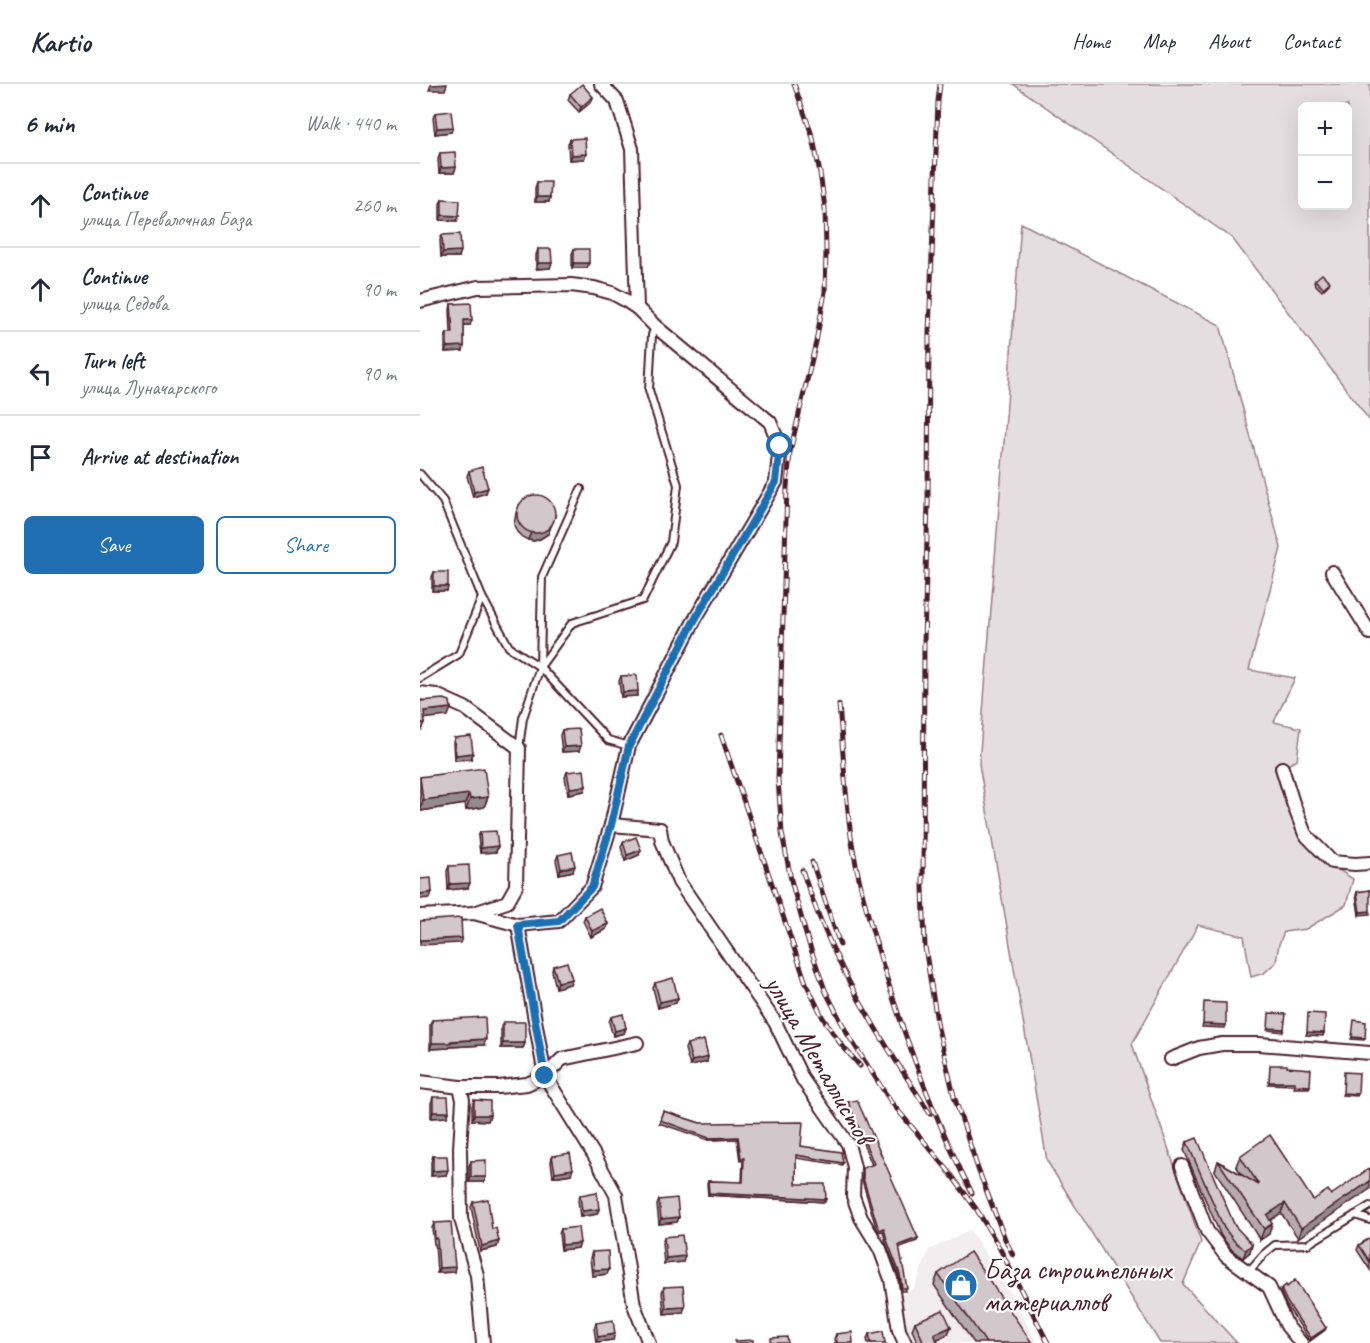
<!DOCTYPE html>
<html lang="en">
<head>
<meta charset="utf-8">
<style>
  body { margin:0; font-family:Caveat,sans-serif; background:#f2f2f3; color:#1f2937 }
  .controls { position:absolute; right:18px; top:18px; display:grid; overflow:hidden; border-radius:9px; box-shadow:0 6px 24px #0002 }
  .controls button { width:54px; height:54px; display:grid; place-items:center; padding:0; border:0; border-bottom:2px solid #e0e1e3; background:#fff; color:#1f2937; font:30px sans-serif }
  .stop { position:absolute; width:18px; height:18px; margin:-14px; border:4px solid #1f6fb2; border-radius:50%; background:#fff }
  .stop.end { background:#1f6fb2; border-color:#fff; box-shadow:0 2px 6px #0008 }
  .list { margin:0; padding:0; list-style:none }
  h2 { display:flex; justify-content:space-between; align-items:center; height:78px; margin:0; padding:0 24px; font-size:26px }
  h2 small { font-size:20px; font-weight:400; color:#747a83 }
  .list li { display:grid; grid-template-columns:39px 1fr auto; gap:18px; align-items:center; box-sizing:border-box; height:84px; padding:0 24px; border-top:2px solid #e0e1e3 }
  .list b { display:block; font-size:22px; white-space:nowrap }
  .list p { margin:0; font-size:20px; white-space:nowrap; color:#747a83 }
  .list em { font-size:20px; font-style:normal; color:#747a83 }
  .actions { display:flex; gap:12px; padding:18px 24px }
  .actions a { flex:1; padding:14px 0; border:2px solid #1f6fb2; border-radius:9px; text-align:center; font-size:21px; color:#1f6fb2 }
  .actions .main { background:#1f6fb2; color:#fff }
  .icon { flex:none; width:33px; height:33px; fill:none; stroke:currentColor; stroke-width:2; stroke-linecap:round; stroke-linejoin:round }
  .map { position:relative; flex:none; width:950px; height:1259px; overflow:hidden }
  header { display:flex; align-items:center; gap:36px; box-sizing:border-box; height:84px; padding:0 30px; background:#fff; border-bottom:2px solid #e0e1e3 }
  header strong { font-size:28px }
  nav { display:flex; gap:33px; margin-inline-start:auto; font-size:21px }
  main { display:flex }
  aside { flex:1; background:#fff }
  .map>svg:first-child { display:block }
  .built { fill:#f2eeef }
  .green { fill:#e5dee0; stroke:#987e86; stroke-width:1.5; fill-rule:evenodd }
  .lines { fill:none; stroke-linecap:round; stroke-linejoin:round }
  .lane-casing { stroke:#4a1f2b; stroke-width:10 }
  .street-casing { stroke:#4a1f2b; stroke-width:16 }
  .lane { stroke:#fff; stroke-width:6 }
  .street { stroke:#fff; stroke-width:12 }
  .rail-casing { stroke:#4a1f2b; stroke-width:5 }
  .rail { stroke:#fff; stroke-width:3; stroke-dasharray:9; stroke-linecap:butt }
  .wall { fill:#b5abaf; stroke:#4a1f2b; stroke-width:1.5 }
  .shaded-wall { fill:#938b8e; stroke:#4a1f2b; stroke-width:1.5 }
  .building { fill:#d2c7cb; stroke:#4a1f2b; stroke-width:1.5 }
  .route { stroke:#1f6fb2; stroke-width:8 }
  .labels { text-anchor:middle; stroke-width:4.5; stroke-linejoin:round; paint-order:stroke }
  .street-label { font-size:28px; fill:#4a1f2b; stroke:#fff }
  .poi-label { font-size:28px; fill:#4a1f2b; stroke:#fff; text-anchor:start }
</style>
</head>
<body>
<header>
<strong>Kartio</strong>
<nav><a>Home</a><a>Map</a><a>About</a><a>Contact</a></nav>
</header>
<main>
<aside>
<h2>6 min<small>Walk · 440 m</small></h2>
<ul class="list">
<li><svg class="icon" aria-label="ahead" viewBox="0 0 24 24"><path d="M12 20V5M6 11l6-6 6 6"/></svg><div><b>Continue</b><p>улица Перевалочная База</p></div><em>260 m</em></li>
<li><svg class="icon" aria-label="ahead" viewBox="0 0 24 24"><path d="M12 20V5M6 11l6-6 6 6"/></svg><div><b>Continue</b><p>улица Седова</p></div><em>90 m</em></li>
<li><svg class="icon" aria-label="left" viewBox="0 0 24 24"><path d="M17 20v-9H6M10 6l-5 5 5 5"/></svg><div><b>Turn left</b><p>улица Луначарского</p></div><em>90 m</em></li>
<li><svg class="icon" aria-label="arrive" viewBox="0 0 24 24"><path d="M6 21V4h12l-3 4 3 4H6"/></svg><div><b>Arrive at destination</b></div></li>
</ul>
<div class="actions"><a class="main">Save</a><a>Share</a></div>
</aside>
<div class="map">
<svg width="950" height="1259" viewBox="0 0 950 1259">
  <rect width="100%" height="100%" fill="#fff"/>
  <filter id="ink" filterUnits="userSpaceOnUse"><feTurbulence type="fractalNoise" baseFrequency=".0167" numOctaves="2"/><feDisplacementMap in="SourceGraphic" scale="12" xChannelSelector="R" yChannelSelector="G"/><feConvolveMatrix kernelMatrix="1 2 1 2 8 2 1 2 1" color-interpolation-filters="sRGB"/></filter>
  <g filter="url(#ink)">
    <path class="built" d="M550,1146L584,1197L617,1259H492L488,1250L479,1213L494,1204L509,1166Z"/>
    <g class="green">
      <path d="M593,0H950V337L812,154ZM882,22H928V122H882Z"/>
      <path d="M601,139L800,241L861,464L829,586L875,594L854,638L881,644L877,676L856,687L894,770L933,795L926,821L886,845L864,848L859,860L856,878L844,889L831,893L824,852L778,841L712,960L781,1158L763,1200L817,1259H740L627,1077L559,680Z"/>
    </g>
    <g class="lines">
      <g class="lane-casing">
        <g id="lane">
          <path d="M0,390L23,417L62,513L89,563L120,583L103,634L99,664"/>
          <path d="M161,405L122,493L120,583L188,656L209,662"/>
          <path d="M120,583L152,539L223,516L251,458L258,401L229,306L232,251L235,243"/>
          <path d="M0,594L39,570L62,513"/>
          <path d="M935,1131L950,1136"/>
          <path d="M829,1187L844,1170L855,1161L888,1160L950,1122"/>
        </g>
      </g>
      <g class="street-casing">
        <g id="street">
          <path d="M181,0L197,17L212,65L217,224"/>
          <path d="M0,217L58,203L151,201L174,204L192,209L205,216L217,224L235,242L350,338L360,362L356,398L274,537L209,662L191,741"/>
          <path d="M912,488L950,549"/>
          <path d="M0,609L16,611L45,624L99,664L96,802L87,818L54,829"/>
          <path d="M862,684L873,719L885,750L912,778L935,780L950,779"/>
          <path d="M0,832L54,829L98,841L139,837L172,803L191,741L240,745L242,757L259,798L355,938L383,996L428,1060L434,1083L433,1112L441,1134L460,1165L471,1195L479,1246L485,1259"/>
          <path d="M98,841L125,992L174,1071L196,1111L214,1221L229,1259"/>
          <path d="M751,975L779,964L802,960H839L950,969"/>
          <path d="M0,998L40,1003H79L107,1000L125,992L142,975L217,959"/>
          <path d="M40,1003L43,1016L40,1064L41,1135L57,1191L63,1259"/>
          <path d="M762,1082L787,1147L806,1172L849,1203L867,1242L881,1259"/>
        </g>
      </g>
      <use href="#lane" class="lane"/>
      <use href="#street" class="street"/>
      <g class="rail-casing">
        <g id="rail">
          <path d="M374,0L393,54L400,89L405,124L406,167L405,208L396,258L370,368L367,403L358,695L362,749L371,796L387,854L405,906L428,951L471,1018L527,1085L557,1126L579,1163L628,1259"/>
          <path d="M520,0L518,17L509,249L508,419L504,558L503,803L505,863L518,944L534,1012L558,1085L585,1155L593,1171"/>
          <path d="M419,621C423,665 425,709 431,752C437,793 448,833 460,872C484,953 514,1034 552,1109"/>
          <path d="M301,651L386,899L403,934L420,959L440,982"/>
          <path d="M392,778L420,861"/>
          <path d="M382,786C399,837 421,887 449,933C468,966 490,998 510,1030"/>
        </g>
      </g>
      <use href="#rail" class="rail"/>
    </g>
    <g class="wall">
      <path d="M150,10L173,13L171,18L159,28L148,16Z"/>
      <path d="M15,29L31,48L15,50L13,34Z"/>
      <path d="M150,55L166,70L164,75L149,76L148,60Z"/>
      <path d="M20,69L36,83L34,89H19L18,74Z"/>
      <path d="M117,98L130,113L129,118H115V104Z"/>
      <path d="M22,115L37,137L20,136V120Z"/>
      <path d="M22,151L39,173H21L20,156Z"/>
      <path d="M118,165L130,184L116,185V171Z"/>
      <path d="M154,165L167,184H152V170Z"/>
      <path d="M895,196L909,200L902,207L894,199Z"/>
      <path d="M31,220L50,241H44V262L43,267L25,268V254L27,249H31L30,226Z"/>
      <path d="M49,387L66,409L53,413L47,392Z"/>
      <path d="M99,421L135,432L128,450L120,455L114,457L108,456L102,453L97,448L94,441L96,429Z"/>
      <path d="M14,488L28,502L27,507H12V493Z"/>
      <path d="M201,592L218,607L217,612L201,613L199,597Z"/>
      <path d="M142,646L159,667L142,668L140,651Z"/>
      <path d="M34,654L51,675L34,676L33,659Z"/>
      <path d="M147,688L166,702L164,707L148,710L145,693Z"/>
      <path d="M0,693L68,713L64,723L46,726L45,720L0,727Z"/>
      <path d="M60,748L78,762L76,768L60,769L58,753Z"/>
      <path d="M203,758L219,771L205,777L201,763Z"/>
      <path d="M138,771L153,787L139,790L136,776Z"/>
      <path d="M29,782L48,804L28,806L27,787Z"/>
      <path d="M950,806L939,831L936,811L937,808Z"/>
      <path d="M165,832L186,845L171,853L163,837Z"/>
      <path d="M133,882L152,895L150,900L136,904L132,887Z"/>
      <path d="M235,899L258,914L256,919L238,924L233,904Z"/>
      <path d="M191,933L206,944L204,949L193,952L189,938Z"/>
      <path d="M12,936L64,961L30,963L29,964L10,965V941Z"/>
      <path d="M83,938L105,959L103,964H81V943Z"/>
      <path d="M267,960L287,978L270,982L265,965Z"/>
      <path d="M13,1013L29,1028L27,1033L11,1034V1019Z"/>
      <path d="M54,1016L70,1031L68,1037L52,1036V1022Z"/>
      <path d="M428,1018L498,1154L497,1157L479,1163L486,1207H481L479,1192L466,1159L463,1147L459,1148L456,1143L442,1096L443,1084L452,1081L427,1021Z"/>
      <path d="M243,1027L280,1039L381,1062L423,1079L422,1081L376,1074V1100L405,1118L288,1111L287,1100L288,1097L322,1098L323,1076L320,1077L317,1055L288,1056L239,1039Z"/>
      <path d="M767,1058L830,1168L823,1174L812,1166L801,1152L764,1066Z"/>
      <path d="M13,1072L26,1091L11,1092V1078Z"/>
      <path d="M132,1072L151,1090L133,1093L131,1078Z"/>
      <path d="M820,1072L893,1116L878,1154L861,1129L850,1137L849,1150L840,1156L795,1087L798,1077L822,1091L816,1082Z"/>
      <path d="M51,1077L66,1093L64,1098H49V1082Z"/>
      <path d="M160,1111L179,1125L177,1130L160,1133L158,1116Z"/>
      <path d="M239,1116L259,1133L257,1138L239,1140L237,1121Z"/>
      <path d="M53,1118L72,1145L77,1163L60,1167L51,1123Z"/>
      <path d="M14,1139L34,1188L17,1189L15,1160H14L12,1144Z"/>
      <path d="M141,1145L158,1164L141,1166L139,1150Z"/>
      <path d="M244,1153L263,1178L244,1180L242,1159Z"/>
      <path d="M950,1154V1186L937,1166L939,1161Z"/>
      <path d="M172,1168L189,1185L187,1190L172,1192L170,1174Z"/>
      <path d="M518,1190L612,1259H554L514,1201Z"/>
      <path d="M244,1203L263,1228L244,1230L242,1208Z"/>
      <path d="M861,1205L905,1246L890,1257L866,1221L860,1207Z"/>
      <path d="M495,1238L528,1250L517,1255L518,1259H498L492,1246Z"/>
      <path d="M176,1239L193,1256L176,1258L174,1244Z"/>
      <path d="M416,1250L433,1259H415L414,1255Z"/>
      <path d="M449,1250L465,1259H448L447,1255Z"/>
    </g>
    <g class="shaded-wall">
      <path d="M27,0L25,6H9L11,1Z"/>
      <path d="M173,13L171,18L159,28L161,23Z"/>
      <path d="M33,43L31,48L15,50L17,44Z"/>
      <path d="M166,70L164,75L149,76L151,71Z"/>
      <path d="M36,83L34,89H19L21,84Z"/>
      <path d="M117,113H130L129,118H115Z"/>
      <path d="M22,131L39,132L37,137L20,136Z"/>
      <path d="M41,167L39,173H21L23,168Z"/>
      <path d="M118,179H132L130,184L116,185Z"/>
      <path d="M154,179H169L167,184H152Z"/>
      <path d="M44,236H52L50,241H42Z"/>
      <path d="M44,262L43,267L25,268L27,263Z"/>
      <path d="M68,404L66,409L53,413L54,408Z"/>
      <path d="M135,432L128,450L120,455L114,457L108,456L111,448Z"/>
      <path d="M14,502H28L27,507H12Z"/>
      <path d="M218,607L217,612L201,613L203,608Z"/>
      <path d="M31,624L28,632L1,635L4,627Z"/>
      <path d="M0,639H5L2,646L0,647Z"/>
      <path d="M161,662L159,667L142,668L144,663Z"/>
      <path d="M53,669L51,675L34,676L36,671Z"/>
      <path d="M166,702L164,707L148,710L150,704Z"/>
      <path d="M49,710L45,720L0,727L3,716Z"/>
      <path d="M68,713L64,723L46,726L50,715Z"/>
      <path d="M78,762L76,768L60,769L61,764Z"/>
      <path d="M221,766L219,771L205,777L207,771Z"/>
      <path d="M155,782L153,787L139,790L141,785Z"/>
      <path d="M50,799L48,804L28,806L30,800Z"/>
      <path d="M12,808L10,814L0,815V810Z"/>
      <path d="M950,827V830L939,831L940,828Z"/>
      <path d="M188,840L186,845L171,853L172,847Z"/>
      <path d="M42,854L40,859L0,861V856Z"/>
      <path d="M152,895L150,900L136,904L138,898Z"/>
      <path d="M258,914L256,919L238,924L240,918Z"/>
      <path d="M783,940L806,941L805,944L782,943Z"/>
      <path d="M206,944L204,949L193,952L195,947Z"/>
      <path d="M848,944L864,945L863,948L847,946Z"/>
      <path d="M887,948L904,949L903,952L886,951Z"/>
      <path d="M932,953L945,954L944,956L931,955Z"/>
      <path d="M66,955L64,961L30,963L29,964L10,965L12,959Z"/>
      <path d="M83,959H105L103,964H81Z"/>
      <path d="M288,973L287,978L270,982L272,977Z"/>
      <path d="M849,998H875L874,1001L848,1000Z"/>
      <path d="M875,1001L890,1002L889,1004H874Z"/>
      <path d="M923,1009L938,1010L937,1012L922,1011Z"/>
      <path d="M13,1028H29L27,1033L11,1034Z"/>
      <path d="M54,1031H70L68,1037L52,1036Z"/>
      <path d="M318,1053L317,1055L288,1056L289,1054Z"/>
      <path d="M153,1085L151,1090L133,1093L135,1088Z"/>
      <path d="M28,1086L26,1091L11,1092L13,1087Z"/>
      <path d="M51,1093H66L64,1098H49Z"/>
      <path d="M950,1097V1105L878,1154L881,1144Z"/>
      <path d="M289,1109L406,1115L405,1118L288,1111Z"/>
      <path d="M865,1119L861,1129L843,1141L847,1131Z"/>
      <path d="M179,1125L177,1130L160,1133L162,1127Z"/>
      <path d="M259,1133L257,1138L239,1140L241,1135Z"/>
      <path d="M852,1140L849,1150L840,1156L844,1145Z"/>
      <path d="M498,1154L497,1157L478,1164L479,1161Z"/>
      <path d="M79,1157L77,1163L60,1167L62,1162Z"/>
      <path d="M160,1159L158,1164L141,1166L142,1161Z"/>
      <path d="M832,1160L830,1168L823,1174L826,1166Z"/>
      <path d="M265,1172L263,1178L244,1180L246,1174Z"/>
      <path d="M35,1183L34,1188L17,1189L19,1184Z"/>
      <path d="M189,1185L187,1190L172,1192L174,1186Z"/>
      <path d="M265,1223L263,1228L244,1230L246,1224Z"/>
      <path d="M531,1243L528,1250L512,1258L514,1250Z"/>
      <path d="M906,1244L905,1246L890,1257L891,1254Z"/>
      <path d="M195,1250L193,1256L176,1258L178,1253Z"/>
    </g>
    <g class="building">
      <path d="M162,0L173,13L161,23L150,10Z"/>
      <path d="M31,27L33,43L17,44L15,29Z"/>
      <path d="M165,54L166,70L151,71L150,55Z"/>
      <path d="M35,68L36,83L21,84L20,69Z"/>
      <path d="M117,98H131L130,113H117Z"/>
      <path d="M22,115L40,116L39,132L22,131Z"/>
      <path d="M40,150L41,167L23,168L22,151Z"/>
      <path d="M118,165H131L132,179H118Z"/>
      <rect x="154" y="165" width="15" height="14"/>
      <path d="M902,190L910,198L903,204L895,196Z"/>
      <path d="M51,219L52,236H44V262L27,263V249H33L31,220Z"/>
      <path d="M62,383L68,404L54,408L49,387Z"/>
      <circle cx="116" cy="430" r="19"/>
      <rect x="14" y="488" width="14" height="14"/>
      <path d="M217,591L218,607L203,608L201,592Z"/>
      <path d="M24,615L30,617L31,624L4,627L5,639H0V617Z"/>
      <path d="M159,645L161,662L144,663L142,646Z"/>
      <path d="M51,652L53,669L36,671L34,654Z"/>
      <path d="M64,684L68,713L50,715L49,710L3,716L0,693Z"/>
      <path d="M164,686L166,702L150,704L147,688Z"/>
      <path d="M76,747L78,762L61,764L60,748Z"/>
      <path d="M216,753L221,766L207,771L203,758Z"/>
      <path d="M152,768L155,782L141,785L138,771Z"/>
      <path d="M49,781L50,799L30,800L29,782Z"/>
      <path d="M11,794L12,808L0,810V795Z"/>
      <path d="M950,806V827L940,828L937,808Z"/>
      <path d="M180,824L188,840L172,847L165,832Z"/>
      <path d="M41,834L42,854L0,856V837Z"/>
      <path d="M147,878L152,895L138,898L133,882Z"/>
      <path d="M253,894L258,914L240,918L235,899Z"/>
      <path d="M784,918L806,919V941L783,940Z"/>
      <path d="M849,929L866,930L864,945L848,944Z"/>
      <path d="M888,929L905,930L904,949L887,948Z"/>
      <path d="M203,930L206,944L195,947L191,933Z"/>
      <path d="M65,933L66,955L31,957V959H12V936Z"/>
      <path d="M934,936L946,938L945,954L932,953Z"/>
      <rect x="83" y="938" width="22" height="21"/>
      <path d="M284,956L288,973L272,977L267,960Z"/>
      <path d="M850,981H867V983L891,985L890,1002L875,1001V998H849Z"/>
      <path d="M924,988L939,989L938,1010L923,1009Z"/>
      <path d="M13,1013H28L29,1028H13Z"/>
      <path d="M54,1016L70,1017V1031H54Z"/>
      <path d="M437,1016L498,1154L479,1161L487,1204H482L480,1190L467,1156L464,1144L460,1146L457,1140L443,1094V1084L454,1080L428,1018Z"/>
      <path d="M243,1027L280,1039L383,1038L381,1062L421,1068L423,1079L376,1071V1100H405L406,1115L289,1109L288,1097L323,1098L324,1074H321L318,1053L289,1054L240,1036Z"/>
      <path d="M850,1051L893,1116L908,1106L911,1111L950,1084V1097L881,1144L865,1119L847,1131L852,1140L844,1145L798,1077L839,1101L820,1072Z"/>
      <path d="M777,1054L815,1142L832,1160L826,1166L815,1158L804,1144L767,1058Z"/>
      <path d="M150,1069L153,1085L135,1088L132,1072Z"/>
      <path d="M13,1072H27L28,1086L13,1087Z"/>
      <path d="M66,1076V1093H51V1077Z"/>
      <path d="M177,1108L179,1125L162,1127L160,1111Z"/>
      <path d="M257,1114L259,1133L241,1135L239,1116Z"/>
      <path d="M68,1115L72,1145L76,1144L79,1157L62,1162L53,1118Z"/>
      <path d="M31,1138L35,1183L19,1184L17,1154L15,1155L14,1139Z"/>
      <path d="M158,1143L160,1159L142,1161L141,1145Z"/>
      <path d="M262,1151L265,1172L246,1174L244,1153Z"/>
      <path d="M950,1154V1178L939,1161Z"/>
      <path d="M188,1167L189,1185L174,1186L172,1168Z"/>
      <path d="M550,1168L612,1259H566L518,1190Z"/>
      <path d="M875,1196L906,1244L891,1254L867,1218L861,1205L866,1201L867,1203Z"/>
      <path d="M263,1202L265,1223L246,1224L244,1203Z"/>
      <path d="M523,1226L531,1243L514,1250L518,1259H504L495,1238Z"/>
      <path d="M193,1236L195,1250L178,1253L176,1239Z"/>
      <path d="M463,1247L465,1259H451L449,1250Z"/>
      <path d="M432,1248L433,1259H417L416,1250Z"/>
      <path d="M367,1253L368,1259H351V1254Z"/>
      <path d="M333,1256V1259H315V1257Z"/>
    </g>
  </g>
  <g class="lines" filter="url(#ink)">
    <path class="route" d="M125,992L98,841L139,837L172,803L191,741L209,662L274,537L356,398L360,362"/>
  </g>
  <defs>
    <g id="shop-disc" transform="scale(1.725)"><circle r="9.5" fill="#1f6fb2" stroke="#fff"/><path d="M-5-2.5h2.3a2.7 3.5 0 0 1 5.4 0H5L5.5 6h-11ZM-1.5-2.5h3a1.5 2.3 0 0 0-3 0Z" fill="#fff"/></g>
  </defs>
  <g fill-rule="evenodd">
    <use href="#shop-disc" x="541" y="1201"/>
  </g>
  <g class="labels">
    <g class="street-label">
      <text transform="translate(400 975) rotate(60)" y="10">улица Металлистов</text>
    </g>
    <g class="poi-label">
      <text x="564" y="1195">База cтроительных<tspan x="564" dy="32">материаллов</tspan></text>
    </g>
  </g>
</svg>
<div class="controls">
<button>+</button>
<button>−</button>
</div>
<div class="stop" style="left:360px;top:362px"></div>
<div class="stop end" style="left:125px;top:992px"></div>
</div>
</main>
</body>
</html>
